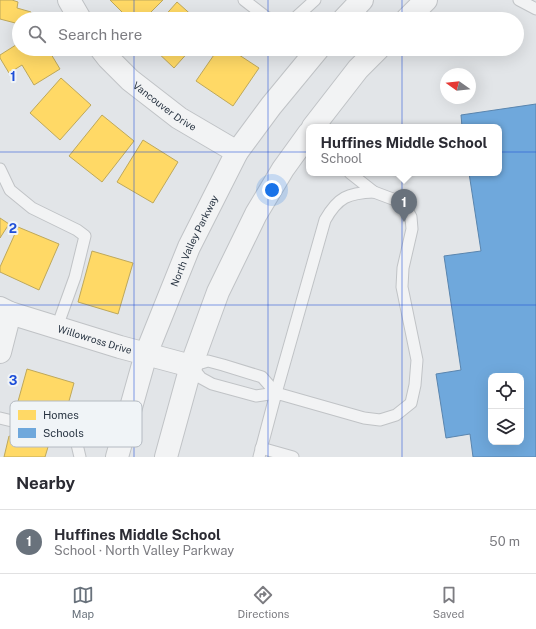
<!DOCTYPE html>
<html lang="en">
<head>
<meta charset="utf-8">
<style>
  body { margin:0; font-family:"Public Sans",sans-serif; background:#f2f2f3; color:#2b2b33 }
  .controls { position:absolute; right:12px; bottom:12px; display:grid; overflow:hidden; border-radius:8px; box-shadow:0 4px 16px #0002 }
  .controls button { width:36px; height:36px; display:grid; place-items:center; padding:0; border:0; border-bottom:1px solid #e1e1e2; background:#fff; color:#2b2b33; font:20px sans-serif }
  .compass { position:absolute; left:440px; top:68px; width:36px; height:36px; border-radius:50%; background:#fff; box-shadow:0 4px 16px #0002; rotate:285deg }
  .you { position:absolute; left:272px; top:190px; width:14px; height:14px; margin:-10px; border:3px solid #fff; border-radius:50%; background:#1a73e8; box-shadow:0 0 0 6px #1a73e833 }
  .badge { display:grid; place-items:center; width:26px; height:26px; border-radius:50%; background:#69727c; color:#fff; font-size:13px; font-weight:700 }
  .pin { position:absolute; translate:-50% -33px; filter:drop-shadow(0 1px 2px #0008) }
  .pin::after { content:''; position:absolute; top:21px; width:14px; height:12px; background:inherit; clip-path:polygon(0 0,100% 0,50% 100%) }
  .popup { position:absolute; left:306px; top:124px; width:196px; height:52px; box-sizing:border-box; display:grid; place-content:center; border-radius:8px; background:#fff; filter:drop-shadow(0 1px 3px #0005); font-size:13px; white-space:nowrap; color:#7c7c81 }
  .popup b { font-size:15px; color:#2b2b33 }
  .popup::after { content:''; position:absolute; left:50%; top:100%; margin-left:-8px; border:8px solid transparent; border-top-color:#fff }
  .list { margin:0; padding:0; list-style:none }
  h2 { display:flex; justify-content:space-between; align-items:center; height:52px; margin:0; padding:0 16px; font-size:17px }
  h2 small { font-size:13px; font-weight:400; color:#7c7c81 }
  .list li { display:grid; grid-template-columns:26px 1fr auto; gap:12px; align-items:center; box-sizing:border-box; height:64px; padding:0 16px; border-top:1px solid #e1e1e2 }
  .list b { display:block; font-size:15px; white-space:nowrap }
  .list p { margin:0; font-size:13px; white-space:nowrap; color:#7c7c81 }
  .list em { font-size:13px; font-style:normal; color:#7c7c81 }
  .icon { flex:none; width:22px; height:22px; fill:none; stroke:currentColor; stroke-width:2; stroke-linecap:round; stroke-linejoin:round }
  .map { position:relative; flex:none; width:536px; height:457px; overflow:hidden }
  .search { position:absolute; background:#fff; box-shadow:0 4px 16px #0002; left:12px; right:12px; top:12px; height:44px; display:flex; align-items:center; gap:10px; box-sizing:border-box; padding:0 14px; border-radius:22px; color:#7c7c81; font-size:15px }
  .sheet { height:116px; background:#fff }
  nav { display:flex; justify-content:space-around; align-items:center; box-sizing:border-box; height:56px; border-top:1px solid #e1e1e2; background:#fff; font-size:11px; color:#7c7c81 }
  nav a { display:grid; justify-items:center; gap:2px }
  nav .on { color:#69727c }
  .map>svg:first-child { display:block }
  .homes { fill:#ffd966; stroke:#bea85b }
  .schools { fill:#6fa8dc; stroke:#5a85ae; fill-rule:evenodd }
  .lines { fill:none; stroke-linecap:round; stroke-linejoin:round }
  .service-casing { stroke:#c0c3c6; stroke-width:13 }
  .minor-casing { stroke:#c0c3c6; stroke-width:24 }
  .tertiary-casing { stroke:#c0c3c6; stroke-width:24 }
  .service { stroke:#f2f3f4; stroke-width:11 }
  .minor { stroke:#f2f3f4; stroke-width:22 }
  .tertiary { stroke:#f2f3f4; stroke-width:22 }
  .grid { fill:none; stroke:#1d4ed8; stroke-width:1; stroke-opacity:0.55 }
  .labels { text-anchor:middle; stroke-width:4; stroke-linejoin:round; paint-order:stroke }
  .street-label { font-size:10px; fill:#283442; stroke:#f0f4f7 }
  .key { fill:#f0f4f7; stroke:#b4bac1; stroke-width:1 }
  .key-label { font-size:11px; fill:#283442 }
  .grid-label { font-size:13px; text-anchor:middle; font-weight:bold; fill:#1d4ed8; stroke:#f0f4f7; stroke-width:4; stroke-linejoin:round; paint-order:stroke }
</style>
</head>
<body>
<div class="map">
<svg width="536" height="457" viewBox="0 0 536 457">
  <rect width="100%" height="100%" fill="#e2e5e8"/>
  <g class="homes">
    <path d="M0,0H12L18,2L17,8L31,12L29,19H19V24L0,19Z"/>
    <path d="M110,0H163L144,19H129Z"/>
    <path d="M177,2L196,19H162Z"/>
    <path d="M19,43V49H48L60,69L34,85L22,65L9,73L0,58V55Z"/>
    <path d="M154,49H191L174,68Z"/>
    <path d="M218,49H230L259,68L233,106L196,81Z"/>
    <path d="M61,78L91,105L60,140L30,113Z"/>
    <path d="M102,115L134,141L102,182L69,156Z"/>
    <path d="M143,140L178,162L153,203L117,182Z"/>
    <path d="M0,218L9,224L0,238Z"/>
    <path d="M18,227L59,244L39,290L0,272V267Z"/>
    <path d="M92,251L133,263L118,314L78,302Z"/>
    <path d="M27,369L74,383L64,419L17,405Z"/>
    <path d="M9,436L48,447L45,457H4Z"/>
  </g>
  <path class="schools" d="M536,104V457H473L470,434L446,438L436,374L461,370L444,256L481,251L469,173H499V127H462L461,115ZM491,376H521V442H491Z"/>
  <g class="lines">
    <g class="service-casing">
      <g id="service">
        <path d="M244,0L266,17L271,19"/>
        <path d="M519,0L536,9"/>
        <path d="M294,19L315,0"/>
        <path d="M0,169L10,190L32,208L77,230L85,236L75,277L57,327"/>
        <path d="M276,393L325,220C338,197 348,193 374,192"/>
        <path d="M0,418L75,436L80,457"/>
        <path d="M261,448L293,457"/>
        <path d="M259,457L276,393L256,396L212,384L201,378L191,366L208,361L223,365L262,377L276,393L364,418L380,420L396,415L411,403L415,385L417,360L402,287L403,268L412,229L411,217L406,208L398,201L374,192L350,173"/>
      </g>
    </g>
    <g class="minor-casing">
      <g id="minor">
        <path d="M69,0L80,19"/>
        <path id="s1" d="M101,49L108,58L130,80L179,118L237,152"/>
        <path id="s2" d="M0,308L10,313L120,347L191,366"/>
        <path d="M0,352L10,313"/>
      </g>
    </g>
    <g class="tertiary-casing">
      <g id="tertiary">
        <path d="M344,19L362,0"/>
        <path d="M407,19L426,0"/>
        <path d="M313,127L358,69L378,49"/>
        <path id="s3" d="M117,457L146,354L189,247L237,152L271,106L318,49"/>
        <path d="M166,457L191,366L218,292L256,214L283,169L309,133"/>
      </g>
    </g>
    <use href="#service" class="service"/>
    <use href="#minor" class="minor"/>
    <use href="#tertiary" class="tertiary"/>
  </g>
  <path class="grid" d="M134,0V19M268,0V19M402,0V19M134,49V457M268,49V457M402,49V457M0,152H536M0,305H536"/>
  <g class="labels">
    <g class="street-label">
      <text dy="4" stroke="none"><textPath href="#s1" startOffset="86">Vancouver Drive</textPath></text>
      <text dy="4" stroke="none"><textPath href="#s3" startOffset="230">North Valley Parkway</textPath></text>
      <text dy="4" stroke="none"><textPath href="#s2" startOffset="100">Willowross Drive</textPath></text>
    </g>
  </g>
  <rect x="10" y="401" width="132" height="46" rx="6" class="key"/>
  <rect x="18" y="410" width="18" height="10" fill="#ffd966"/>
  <rect x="18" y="428" width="18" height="10" fill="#6fa8dc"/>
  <g class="key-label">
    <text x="43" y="419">Homes</text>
    <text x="43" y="437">Schools</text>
  </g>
  <g class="grid-label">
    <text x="13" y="81">1</text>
    <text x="13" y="233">2</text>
    <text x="13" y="385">3</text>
  </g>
</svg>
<div class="controls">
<button><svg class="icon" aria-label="locate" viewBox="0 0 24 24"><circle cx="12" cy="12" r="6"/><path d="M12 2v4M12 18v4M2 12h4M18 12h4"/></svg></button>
<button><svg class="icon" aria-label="layers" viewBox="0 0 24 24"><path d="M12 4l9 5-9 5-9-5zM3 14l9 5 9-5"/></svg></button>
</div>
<svg class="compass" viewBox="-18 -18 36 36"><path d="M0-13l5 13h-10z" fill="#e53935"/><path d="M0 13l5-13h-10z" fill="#7c7c81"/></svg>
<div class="you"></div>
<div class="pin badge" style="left:404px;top:222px">1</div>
<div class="popup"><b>Huffines Middle School</b>School</div>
<div class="search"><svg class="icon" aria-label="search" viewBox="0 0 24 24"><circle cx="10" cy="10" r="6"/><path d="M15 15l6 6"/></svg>Search here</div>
</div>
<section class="sheet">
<h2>Nearby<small></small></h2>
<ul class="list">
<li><span class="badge">1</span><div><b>Huffines Middle School</b><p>School · North Valley Parkway</p></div><em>50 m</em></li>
</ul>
</section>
<nav>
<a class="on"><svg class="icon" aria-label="map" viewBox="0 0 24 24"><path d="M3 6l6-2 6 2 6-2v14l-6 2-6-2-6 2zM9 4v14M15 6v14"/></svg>Map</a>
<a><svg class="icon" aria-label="directions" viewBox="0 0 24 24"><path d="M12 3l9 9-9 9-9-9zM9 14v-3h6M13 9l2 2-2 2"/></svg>Directions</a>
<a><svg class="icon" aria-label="saved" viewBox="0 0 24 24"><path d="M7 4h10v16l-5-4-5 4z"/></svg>Saved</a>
</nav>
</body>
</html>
